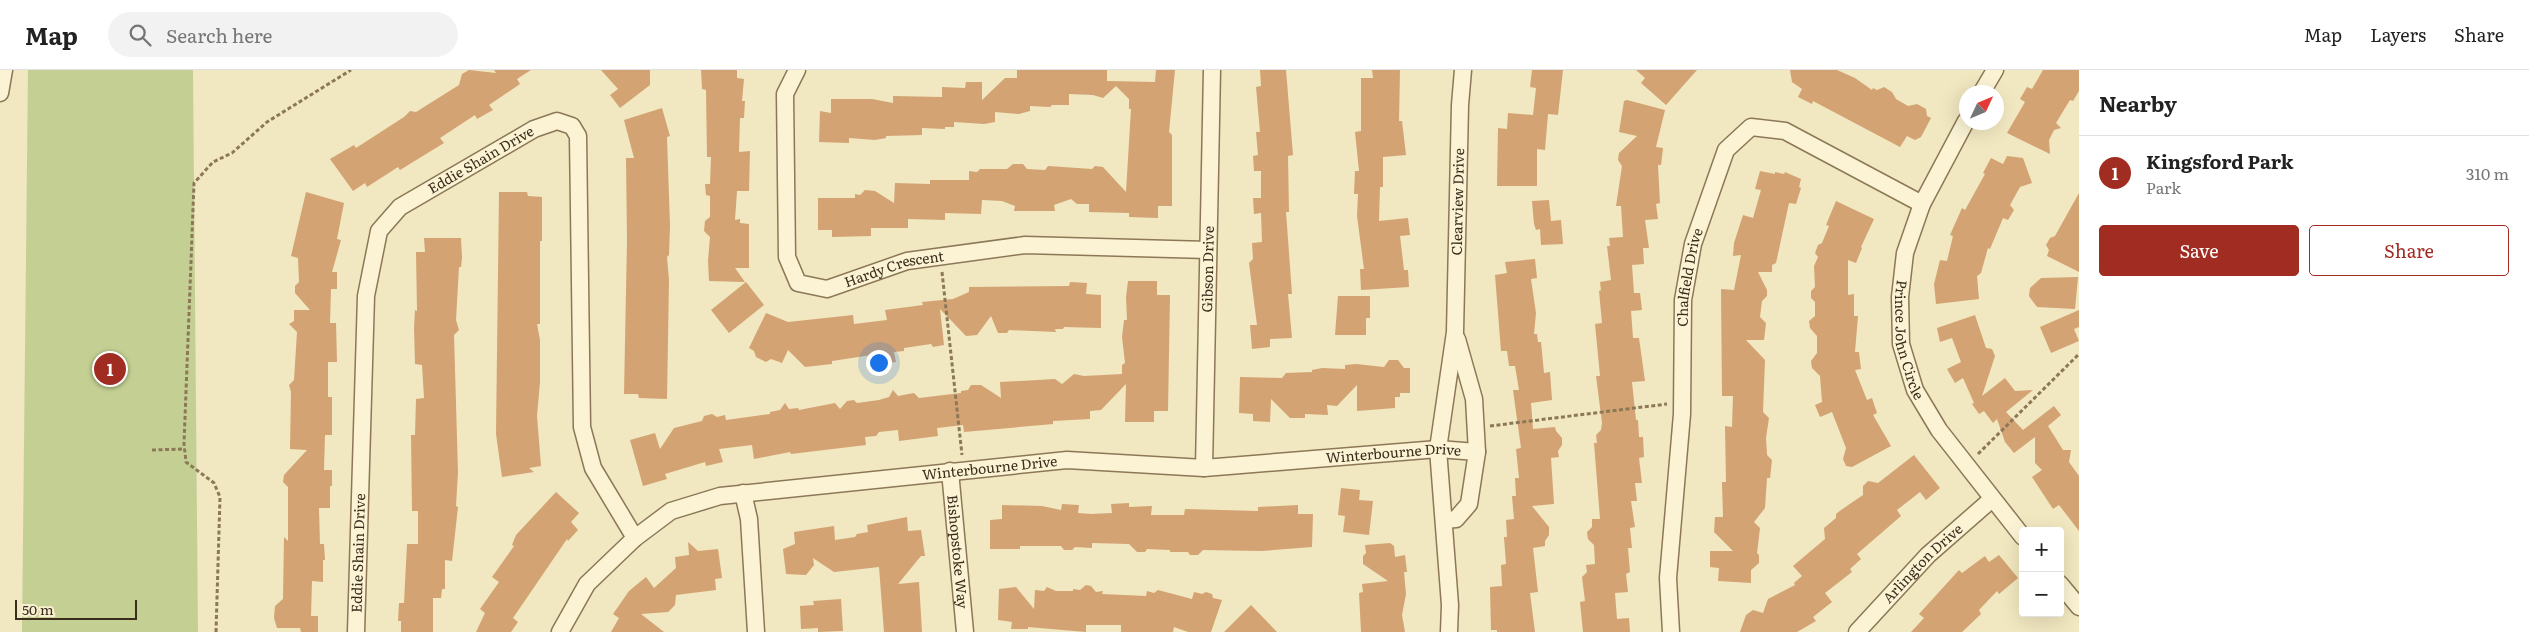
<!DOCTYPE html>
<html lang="en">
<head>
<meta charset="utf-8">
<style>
  body { margin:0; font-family:Literata,serif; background:#f2f2f2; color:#222 }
  .controls { position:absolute; right:15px; bottom:15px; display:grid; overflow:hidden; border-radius:5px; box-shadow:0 5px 20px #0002 }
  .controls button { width:45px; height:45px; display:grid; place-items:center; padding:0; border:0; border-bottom:1px solid #e0e0e0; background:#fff; color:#222; font:25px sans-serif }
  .compass { position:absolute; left:1959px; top:15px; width:45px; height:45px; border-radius:50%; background:#fff; box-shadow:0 5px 20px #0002; rotate:46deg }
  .scale { position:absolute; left:15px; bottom:12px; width:122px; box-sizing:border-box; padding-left:5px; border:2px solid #3a2d1c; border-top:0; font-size:14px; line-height:18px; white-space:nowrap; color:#3a2d1c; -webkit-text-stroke:4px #f8f0d0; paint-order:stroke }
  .you { position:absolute; left:878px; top:292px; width:18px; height:18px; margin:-12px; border:4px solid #fff; border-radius:50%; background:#1a73e8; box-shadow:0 0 0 8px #1a73e833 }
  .badge { display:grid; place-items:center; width:32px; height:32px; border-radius:50%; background:#a02c22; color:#fff; font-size:16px; font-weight:700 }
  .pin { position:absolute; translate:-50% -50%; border:2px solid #fff; box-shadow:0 1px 5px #0006 }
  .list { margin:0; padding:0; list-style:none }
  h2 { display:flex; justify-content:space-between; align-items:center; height:65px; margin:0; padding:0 20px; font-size:21px }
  h2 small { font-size:16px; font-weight:400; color:#767676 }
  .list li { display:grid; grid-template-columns:32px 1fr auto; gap:15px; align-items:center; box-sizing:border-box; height:75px; padding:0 20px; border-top:1px solid #e0e0e0 }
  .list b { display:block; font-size:19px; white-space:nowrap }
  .list p { margin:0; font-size:16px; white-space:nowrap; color:#767676 }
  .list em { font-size:16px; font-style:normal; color:#767676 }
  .actions { display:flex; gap:10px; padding:15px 20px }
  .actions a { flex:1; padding:11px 0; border:1px solid #a02c22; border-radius:5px; text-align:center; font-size:18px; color:#a02c22 }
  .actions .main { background:#a02c22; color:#fff }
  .icon { flex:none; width:28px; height:28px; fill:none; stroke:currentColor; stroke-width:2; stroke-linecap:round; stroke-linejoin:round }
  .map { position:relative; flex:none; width:2079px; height:562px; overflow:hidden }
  header { display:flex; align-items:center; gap:30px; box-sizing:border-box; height:70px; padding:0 25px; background:#fff; border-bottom:1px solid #e0e0e0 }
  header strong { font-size:24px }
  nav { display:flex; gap:28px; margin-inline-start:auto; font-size:18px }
  .search { width:350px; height:45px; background:#f2f2f2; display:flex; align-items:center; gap:12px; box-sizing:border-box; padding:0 18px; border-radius:28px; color:#767676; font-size:19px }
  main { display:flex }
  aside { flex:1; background:#fff }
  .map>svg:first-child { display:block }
  .green { fill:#c4d093 }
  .building { fill:#d3a373 }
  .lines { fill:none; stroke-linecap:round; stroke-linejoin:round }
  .minor-casing { stroke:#8c7857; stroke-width:19 }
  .path { stroke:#8c7857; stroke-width:3; stroke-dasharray:4 2.5; stroke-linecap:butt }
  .minor { stroke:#fbf3d4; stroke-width:16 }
  .labels { text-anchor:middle; stroke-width:4.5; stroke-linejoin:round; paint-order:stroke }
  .street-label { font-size:14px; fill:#3a2d1c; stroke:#f8f0d0 }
</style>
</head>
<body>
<header>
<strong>Map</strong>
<div class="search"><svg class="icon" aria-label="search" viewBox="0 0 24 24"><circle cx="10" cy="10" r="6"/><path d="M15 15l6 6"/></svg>Search here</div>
<nav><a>Map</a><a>Layers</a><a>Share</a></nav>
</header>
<main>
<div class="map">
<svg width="2079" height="562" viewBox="0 0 2079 562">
  <rect width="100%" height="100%" fill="#f1e7c0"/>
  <path class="green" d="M28,0H193L198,562H22Z"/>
  <g class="building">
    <path d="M469,0L496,3L494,0H531L517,9L520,14L489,35L493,40L477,49L475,45L440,68L444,73L400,100L398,97L367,117L365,113L353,121L330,89L354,75L356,78L404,47L410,41L416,42L459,15L462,4Z"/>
    <path d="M601,0H650V15L620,38L610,25L618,19Z"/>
    <path d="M701,0H737V8L744,9L742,31H745L744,48H740L739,82L750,81L749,121H737L735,150L740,149V153L749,154V198H735L745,212L709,211L708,191L710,167L704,161L705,151L710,147V126L706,125L705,114H710L711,87H707L706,20L702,19Z"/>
    <path d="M1017,0H1107V11L1155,12L1156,0H1175L1169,62L1172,65V136H1158V148L1129,147V143L1089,142V134H1077L1071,129L1054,135L1055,141H1014L1015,136L1002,131L982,130L981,144L945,143V150L908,149V158H871V166L832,167V160H818V128H855V124L860,125L865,120L875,121L894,133L895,113L930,114V110H969V101L977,102L980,99H1007L1013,94H1023L1027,99L1045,100L1048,96L1092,99L1095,96L1103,97L1126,122L1131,39H1129V29L1116,16L1103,28L1093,25L1069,24V35H1052L1050,37L1030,36V41L1019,44L995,42V52L984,54L954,52V57H945V59L922,58V65L886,66V68L875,70L849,68V73L819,72L820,41L831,43V29H872L893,33V26L942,27V17L965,18L966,12H982V30L1005,8H1017Z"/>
    <path d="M1260,0H1286L1293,85L1288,86L1289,142H1286L1292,224H1288L1292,268L1270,269V277L1252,279L1250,255H1257L1249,193L1253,189L1252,173L1262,172L1261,143L1254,144L1253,128H1261V101H1254L1253,86L1258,85L1256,62H1260L1256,17L1261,16Z"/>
    <path d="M1372,0H1400L1399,51H1402L1406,85L1383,87V117H1380L1379,151L1408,148L1410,165L1400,166L1404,200H1408L1409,217L1361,220L1360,199H1364L1357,146L1358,124H1354L1355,101H1359L1355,62L1361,61V8H1373Z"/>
    <path d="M1532,0H1563L1558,45L1548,44L1545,80L1537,79V116H1497L1498,58L1507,59L1508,43L1533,45L1536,18L1530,17Z"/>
    <path d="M1636,0H1697L1666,35L1641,13L1645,8Z"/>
    <path d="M1790,0H1837L1855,8L1872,20L1873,18L1877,20L1884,17L1892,22L1896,29L1908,36L1917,34L1926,39L1927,46L1931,48L1921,67L1915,70L1907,66L1900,77L1813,31L1812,34L1798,27L1802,19L1792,12Z"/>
    <path d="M2043,0H2079V21L2073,31L2070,30L2056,53L2061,58L2054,60L2049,70L2050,84L2007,63L2025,32L2020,29L2027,17L2032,19Z"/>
    <path d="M1627,30L1665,40L1656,77L1663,78L1661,95H1658L1660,133L1656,134L1658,149L1645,150L1649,178H1643L1644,194L1632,195L1634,223H1640L1642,240L1631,241L1633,268H1639L1645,311L1632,312L1636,350H1638L1639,367H1643L1644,387L1639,388L1642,413H1635L1637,431H1631L1635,457L1630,458L1632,478H1628L1630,502L1626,504L1628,522L1615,523L1617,549L1629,548L1630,562H1583L1580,532L1585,531L1582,507L1587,502L1586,495L1595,494L1594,475L1588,469L1587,462L1592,457V449H1600L1594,373H1597L1596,365L1601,360L1602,353L1596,306H1600L1595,254L1602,253L1599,221L1601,220L1600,212L1611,210L1607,176H1610L1609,168L1623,167L1621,136H1616L1622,96L1618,90L1619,83L1637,66L1619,62L1624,31Z"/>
    <path d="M662,38L670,66L667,67L670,156L669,185L667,187L669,210L667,329L639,328L638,324H624L627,171L626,88H634L624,50Z"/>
    <path d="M2007,86L2023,88L2032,113L2020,117L2010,135L2014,140L2008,150L2003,148L1990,179L1988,178L1981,203L1977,206L1979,229L1936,234L1934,214L1940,190L1947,191L1953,166L1950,165L1962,138L1965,140L1985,104L1983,103L1991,88L2003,94Z"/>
    <path d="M1760,101L1775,104V102L1784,104L1785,102L1801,109L1799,117L1801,118L1796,134L1789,133L1776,193L1772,195V202H1758L1767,220V226L1762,231L1760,247L1766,253L1764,270H1746L1765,290L1763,342L1769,348L1766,368L1767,385L1772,390L1770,408H1767L1765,438L1754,452L1760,458L1757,483L1759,485V493L1751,500V513L1718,511L1719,498L1710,497V481H1733L1714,462L1715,447H1723L1722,412H1726L1725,356L1732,357L1733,326H1722L1721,219L1734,220L1741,185L1733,186L1734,173L1743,145L1753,148L1761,120L1755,119Z"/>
    <path d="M306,122L344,133L337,169L341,170L332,202H337V219H331L330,253H336L337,292H328V327H332V365H325L324,400H332V416H330V438H319L320,474H324L325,490H323V512L312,511L311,546H318V562H301L300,558H277L274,548L275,536L283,529L284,467L288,471V417L283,412L284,405L307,380L290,379L291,322L289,315L294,310L297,262L289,254L294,251V240H310L295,223V216L299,212L298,188L291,186Z"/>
    <path d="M499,122H527L528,126L542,127V171H540V254H537L540,270V312L537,346L541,396L529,398L534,402L502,407L496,364Z"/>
    <path d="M2079,123V202L2047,186L2049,180L2046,175L2050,168L2055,166Z"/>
    <path d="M1549,130L1551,151L1561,150L1563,174L1541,175L1540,159L1536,160L1534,154L1532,131Z"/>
    <path d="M1836,131L1874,149L1861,177L1862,178L1856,193L1848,190V225L1854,224V246H1858L1855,282H1859L1861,299L1855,300L1867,330L1872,328L1877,343L1873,345L1891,376L1852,397L1846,396L1843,389L1846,378L1832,342L1820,347L1815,335L1822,332L1820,306L1812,298L1811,291L1817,283V266L1810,258L1809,251L1815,246V232L1811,228V221L1815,217L1814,196L1818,187L1815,183L1818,175L1822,173L1829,156L1826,155Z"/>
    <path d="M424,168H461L462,188L461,197H459L456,250L459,260L454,265L458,402L456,436L458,437L452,491L445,490V519H442L441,528H433V562H401V551H398L399,533H404L407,474H418V441H412L411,365H415L416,329L424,328L422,295L415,294L414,258L415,240L417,241L416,182H425Z"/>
    <path d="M1535,189L1537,208L1531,209L1536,243L1534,264H1537L1538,272H1541L1544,303L1550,302L1552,330L1531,333L1533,359L1555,357L1556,361L1562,368V375L1558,381L1559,387L1551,388L1554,434L1532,436L1549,457V465L1545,471V476L1533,478L1538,522L1530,523L1535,562H1497V560H1491L1490,517L1502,516L1501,495L1506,494L1504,467H1507L1506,450L1514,449L1512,426H1516L1515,408H1519L1516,379L1521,378L1513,320H1519L1515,296H1509L1507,281H1501L1495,205L1507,203L1505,192Z"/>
    <path d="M2078,207L2075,239L2037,237L2029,226L2030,218L2041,208Z"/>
    <path d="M1128,211H1157V225H1170L1168,341H1154V352H1125L1126,314L1101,340L1090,341V349L1053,351V354L964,362L963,355L937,358L938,366L899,371L898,360L879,362L876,366L865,367L866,375L791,384L790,382L754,389L752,375L719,379L723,392L706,396L705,392L665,404L667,409L643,416L630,370L655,363L660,379L674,358L702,351L704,346L712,344L717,347L725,345L726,350L770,344V342L780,340L785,333L789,339L798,338L799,340L835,333L840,339L847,331L854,330L857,333L879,330L889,327L893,320L898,326L914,323L919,328L961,323V321L968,320L971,315H981L1001,328L1000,312L1055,309L1062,314L1074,304L1084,306L1122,304V295L1125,293L1122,267L1124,250H1127L1126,227Z"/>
    <path d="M746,212L764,235L729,263L711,240Z"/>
    <path d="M1070,212L1087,213L1086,224L1101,225V258L1064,257L1063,259H1055L1056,262L1009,260L1007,263H998L991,246L977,265L966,266L940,239L944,275L933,277L931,274L904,278V281L894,282L896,292L879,294L878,284L832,291V294L805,297L788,280L782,293L771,289L766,292L756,287L754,281L749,278L766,243L788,252L853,245L854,254L887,250L885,240L923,235L922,232L953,229L969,222V217L1069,216Z"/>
    <path d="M1338,226H1370V248H1366V265H1335Z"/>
    <path d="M2079,240V257L2074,259L2079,271L2051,283L2040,257Z"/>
    <path d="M1975,245L1986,278L1992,279L1995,286L1982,326L2005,308L2015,321L2033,320L2006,342L2023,360L2054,336L2061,345L2048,356L2063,380H2071L2069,392L2079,406V461L2059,435L2053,439L2032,407L2042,400L2035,393V367L2014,383L2005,372L1997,349L1993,353L1984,341L1979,344L1972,334L1974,333L1963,308L1955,313L1947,299L1961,292L1952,268L1940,272L1937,258Z"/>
    <path d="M1389,290H1398L1404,298H1410V323H1400V327H1395V338L1357,341V315L1337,336L1327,335L1328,345L1305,344V348H1290L1271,329L1270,352L1253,351V344L1239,343L1240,307L1282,308L1286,303L1312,302V300L1322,298L1345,299V295L1356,294L1384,297Z"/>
    <path d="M1914,385L1940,418L1926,430L1920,422L1897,440L1901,446L1857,484L1861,489L1850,499L1852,502L1825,523L1832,532L1813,547L1816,551L1797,562H1740L1746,545L1753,540L1763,543L1768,529L1795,515L1794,513L1802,506L1793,496L1825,469L1824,458L1836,448V444L1841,440L1863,425V416L1868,411L1878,413Z"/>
    <path d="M1341,418L1360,420L1359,430L1373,431L1369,465L1343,462L1345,446L1338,445Z"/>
    <path d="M556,422L579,443L571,452L578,460L568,471L567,469L513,548L518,552L511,562H476L485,543L480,539L499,512L492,507L514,476L512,475L516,465Z"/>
    <path d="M1129,433V437L1152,436L1151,445H1184L1185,439L1258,441V437L1298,435V444H1313L1312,477L1262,481L1203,480L1198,485H1190L1188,482H1170V480L1147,479L1145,482H1137L1129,474L1092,473V478L1075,477L1072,480H1064L1061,476H1020V479H990V450L1002,449V435L1042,436L1061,440L1062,434L1079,435L1078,443L1091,444L1112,443L1111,434Z"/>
    <path d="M907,447L908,461L921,460L925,486H921L898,514L919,512L922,562H884L879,497L834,502L813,488L814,495L806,505L786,504L783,479L795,474L794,462L834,456L835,470L855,467L857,464L868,462L867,455Z"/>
    <path d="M688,472L698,481L718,479L722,508L715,509L716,520L676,525L675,535L668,542L641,544L664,562H611L619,548L613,544L629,521L646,507L654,518L676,498L675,487L689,485Z"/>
    <path d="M1390,473L1394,476L1395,487L1405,485L1407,502H1404L1406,524L1402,545L1405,562H1361L1359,523L1363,522L1362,514L1388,511L1363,494V486L1366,483L1365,475Z"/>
    <path d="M1999,485L2018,508L1999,524L1997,521L1979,540L1981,544L1962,562H1911L1924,548L1919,544L1959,500L1962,503L1985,486L1989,492Z"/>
    <path d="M1086,515L1091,516L1096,522L1103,521L1102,524L1146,526L1147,521L1154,523L1158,520L1192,529L1194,522L1202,524L1206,522L1212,524L1213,528L1222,530L1211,562H1188L1174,557L1173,562H1121V555H1086V562L1028,557V559H1011L1012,552L998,550L999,519L1016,517L1034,539L1035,520L1044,521L1047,517L1056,521H1073V519L1080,520Z"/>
    <path d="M841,529L843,561L818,562V558L801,559L800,536L814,535L813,531Z"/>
    <path d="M1251,535L1277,562H1224Z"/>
  </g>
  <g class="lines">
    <g class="minor-casing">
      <g id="minor">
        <path id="s1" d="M797,0L785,24L787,187L798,213L827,219L907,191L1025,175L1208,180"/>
        <path d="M1982,22L1995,0"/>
        <path d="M0,23L4,0"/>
        <path id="s2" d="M1966,51L1922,134L1905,183L1900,227L1901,274L1915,320L1939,360L2023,467"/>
        <path id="s3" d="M1204,398L1212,0"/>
        <path id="s4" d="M950,401L965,562"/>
        <path d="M743,423L749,449L756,562"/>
        <path d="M1444,450L1456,449L1469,434L1477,382L1474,329L1457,269"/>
        <path d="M2060,514L2079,537"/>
        <path id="s5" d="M356,562L366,226L379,161L400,137L534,59L557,51L572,56L578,66L582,357L593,398L635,468"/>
        <path id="s6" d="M560,562L587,514L635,468L671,441L720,426L1067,390L1204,398L1438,379L1477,382"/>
        <path id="s7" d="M1449,562L1450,535L1438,379L1455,262L1460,35L1463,0"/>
        <path id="s8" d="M1671,562L1668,508L1682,344L1683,230L1693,174L1726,80L1751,57L1785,61L1922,134"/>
        <path id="s9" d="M1857,562L1928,485L1992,429"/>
      </g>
    </g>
    <g class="path">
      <path d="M942,202L962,385"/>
      <path d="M1490,356L1667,334"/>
      <path d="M152,380L184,379"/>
      <path d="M1978,384L2079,284"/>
      <path d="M216,562L220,427L214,413L186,392L184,374L194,113L213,92L232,83L267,52L351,0"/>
    </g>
    <use href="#minor" class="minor"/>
  </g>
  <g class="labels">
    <g class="street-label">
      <text dy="5" stroke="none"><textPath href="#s5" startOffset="528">Eddie Shain Drive</textPath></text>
      <text dy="5" stroke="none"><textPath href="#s7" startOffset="432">Clearview Drive</textPath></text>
      <text dy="5" stroke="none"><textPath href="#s3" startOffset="199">Gibson Drive</textPath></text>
      <text dy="5" stroke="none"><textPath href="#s1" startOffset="318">Hardy Crescent</textPath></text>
      <text dy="5" stroke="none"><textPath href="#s8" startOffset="356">Chalfield Drive</textPath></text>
      <text dy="5" stroke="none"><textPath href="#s2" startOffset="234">Prince John Circle</textPath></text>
      <text dy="5" stroke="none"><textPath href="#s6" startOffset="894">Winterbourne Drive</textPath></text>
      <text dy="5" stroke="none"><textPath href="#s6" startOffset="489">Winterbourne Drive</textPath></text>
      <text dy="5" stroke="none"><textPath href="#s4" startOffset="81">Bishopstoke Way</textPath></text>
      <text dy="5" stroke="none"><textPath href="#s5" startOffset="79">Eddie Shain Drive</textPath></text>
      <text dy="5" stroke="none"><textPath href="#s9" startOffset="95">Arlington Drive</textPath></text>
    </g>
  </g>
</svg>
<div class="controls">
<button>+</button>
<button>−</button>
</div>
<svg class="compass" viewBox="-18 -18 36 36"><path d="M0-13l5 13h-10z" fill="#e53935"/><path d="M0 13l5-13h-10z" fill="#767676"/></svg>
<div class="scale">50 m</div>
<div class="you"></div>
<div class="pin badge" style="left:110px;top:299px">1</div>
</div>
<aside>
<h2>Nearby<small></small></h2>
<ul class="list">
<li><span class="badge">1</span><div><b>Kingsford Park</b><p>Park</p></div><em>310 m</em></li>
</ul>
<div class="actions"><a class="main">Save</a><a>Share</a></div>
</aside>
</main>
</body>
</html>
